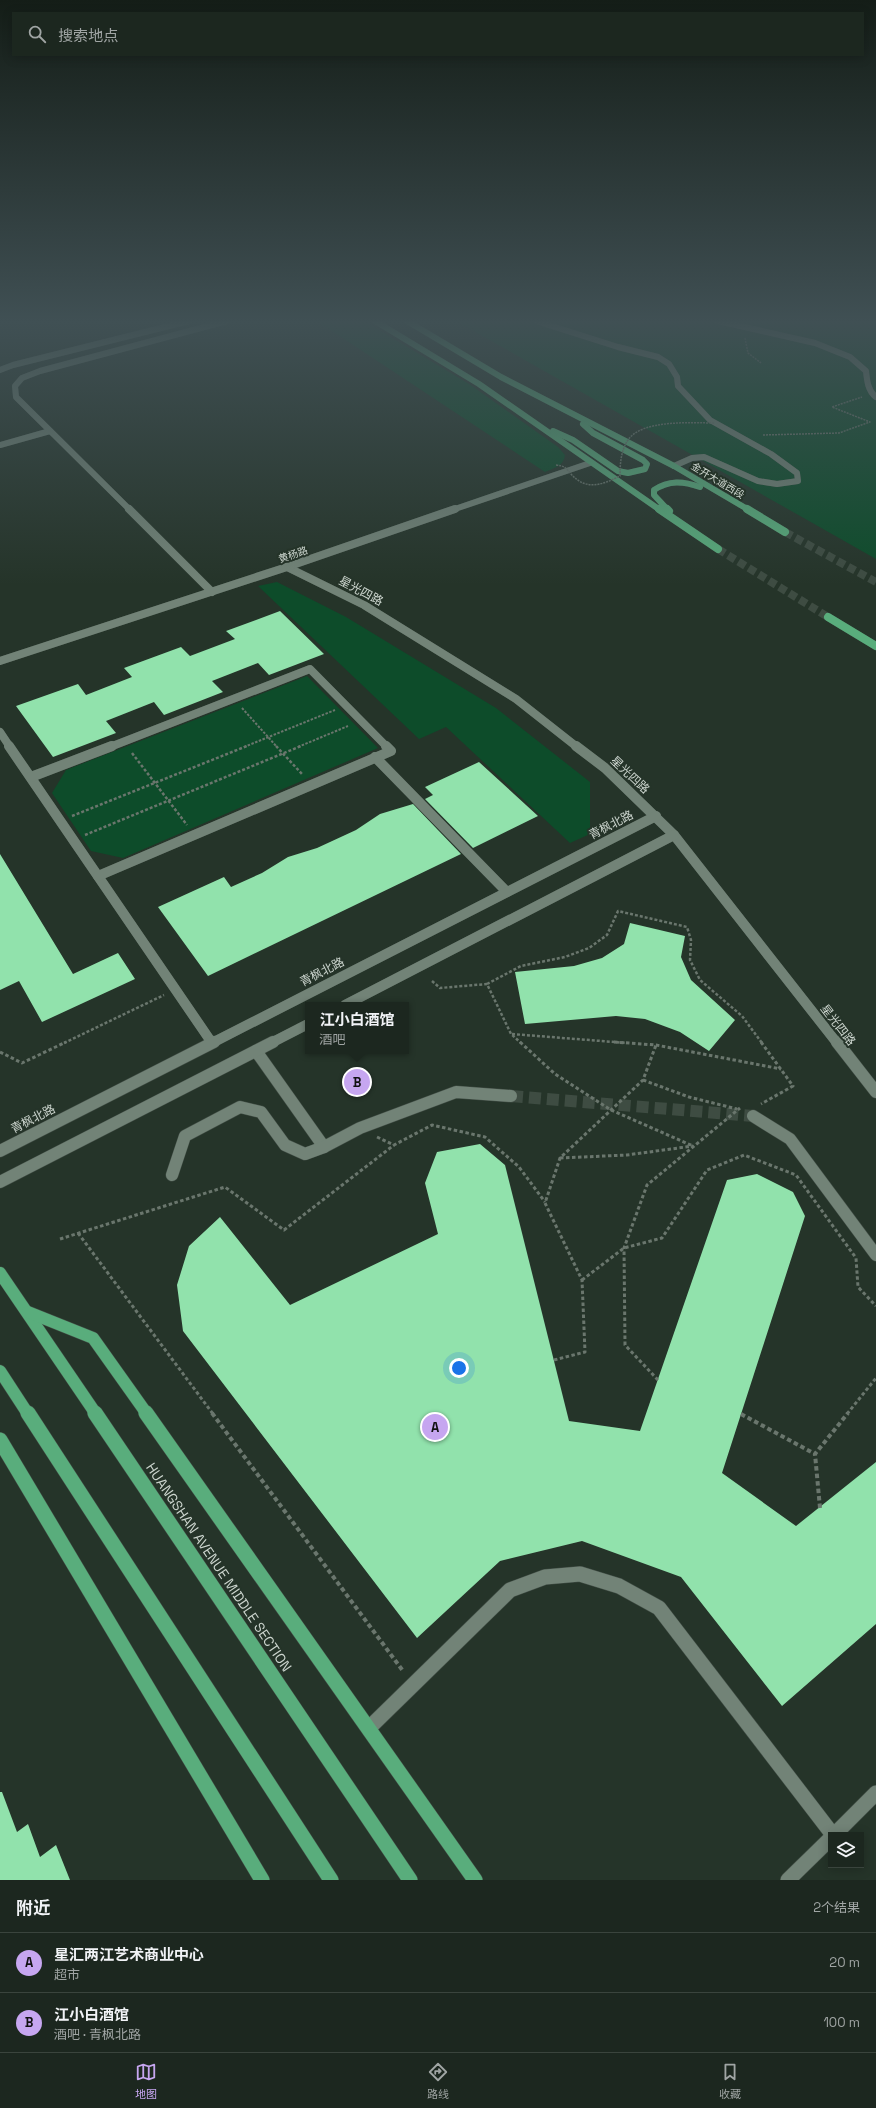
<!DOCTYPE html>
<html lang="zh">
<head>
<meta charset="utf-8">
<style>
  body { margin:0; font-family:"Space Grotesk","Noto Sans SC",sans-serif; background:#29332c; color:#f1f3f6 }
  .controls { position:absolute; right:12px; bottom:12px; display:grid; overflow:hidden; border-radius:0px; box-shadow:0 2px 10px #0003 }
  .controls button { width:36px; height:36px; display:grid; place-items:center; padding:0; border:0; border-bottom:1px solid #3a443d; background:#1c271f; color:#f1f3f6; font:20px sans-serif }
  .you { position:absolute; left:459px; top:1368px; width:14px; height:14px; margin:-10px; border:3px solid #fff; border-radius:50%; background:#1a73e8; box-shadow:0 0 0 6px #1a73e833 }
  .badge { display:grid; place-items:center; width:26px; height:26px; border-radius:50%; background:#c6a6f0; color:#111; font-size:13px; font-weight:700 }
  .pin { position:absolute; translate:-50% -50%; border:2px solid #fff; box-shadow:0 1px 4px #0006 }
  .popup { position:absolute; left:305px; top:1002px; width:104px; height:52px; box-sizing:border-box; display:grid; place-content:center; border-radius:0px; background:#1c271f; filter:drop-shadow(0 1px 3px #0005); font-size:13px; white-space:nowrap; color:#a0a5a4 }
  .popup b { font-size:15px; color:#f1f3f6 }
  .popup::after { content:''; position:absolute; left:50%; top:100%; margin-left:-8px; border:8px solid transparent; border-top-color:#1c271f }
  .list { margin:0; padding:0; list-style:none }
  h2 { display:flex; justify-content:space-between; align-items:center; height:52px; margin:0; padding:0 16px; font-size:17px }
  h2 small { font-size:13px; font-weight:400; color:#a0a5a4 }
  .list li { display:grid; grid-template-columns:26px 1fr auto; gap:12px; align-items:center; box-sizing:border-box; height:60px; padding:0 16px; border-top:1px solid #3a443d }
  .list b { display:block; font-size:15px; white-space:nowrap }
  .list p { margin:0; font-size:13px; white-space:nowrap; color:#a0a5a4 }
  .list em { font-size:13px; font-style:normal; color:#a0a5a4 }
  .icon { flex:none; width:22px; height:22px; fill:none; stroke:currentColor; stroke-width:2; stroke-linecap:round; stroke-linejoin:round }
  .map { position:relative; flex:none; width:876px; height:1880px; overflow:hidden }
  .search { position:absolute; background:#1c271f; box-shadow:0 2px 10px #0003; left:12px; right:12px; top:12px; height:44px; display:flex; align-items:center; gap:10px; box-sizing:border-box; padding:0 14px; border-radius:0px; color:#a0a5a4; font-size:15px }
  .sheet { height:172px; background:#1c271f }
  nav { display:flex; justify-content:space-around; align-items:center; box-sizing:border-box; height:56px; border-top:1px solid #3a443d; background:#1c271f; font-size:11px; color:#a0a5a4 }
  nav a { display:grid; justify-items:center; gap:2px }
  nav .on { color:#c6a6f0 }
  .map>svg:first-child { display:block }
  .green { fill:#0d4c2a }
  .building { fill:#91e2ac }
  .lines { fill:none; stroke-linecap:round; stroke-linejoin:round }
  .minor-tunnel { stroke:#3e4c42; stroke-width:12; stroke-dasharray:12 6; stroke-linecap:butt }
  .major-tunnel { stroke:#3e4c42; stroke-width:8; stroke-dasharray:8 4; stroke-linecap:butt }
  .minor-far4-casing { stroke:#434f47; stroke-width:6 }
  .minor-far3-casing { stroke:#434f47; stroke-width:8 }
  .minor-far2-casing { stroke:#434f47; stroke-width:10 }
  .minor-far1-casing { stroke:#434f47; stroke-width:13 }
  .minor-casing { stroke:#434f47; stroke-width:16 }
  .major-far3-casing { stroke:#434f47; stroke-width:6 }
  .major-far2-casing { stroke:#434f47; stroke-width:8 }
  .major-far1-casing { stroke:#434f47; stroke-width:13 }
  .major-casing { stroke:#434f47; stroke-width:16 }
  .path-far4 { stroke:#6a766d; stroke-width:1.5; stroke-dasharray:2 1; stroke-linecap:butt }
  .path-far3 { stroke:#6a766d; stroke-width:2; stroke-dasharray:2.5 1.5; stroke-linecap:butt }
  .path-far2 { stroke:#6a766d; stroke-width:2.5; stroke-dasharray:3 2; stroke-linecap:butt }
  .path-far1 { stroke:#6a766d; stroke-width:3; stroke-dasharray:3.5 2.5; stroke-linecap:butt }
  .path { stroke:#6a766d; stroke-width:4; stroke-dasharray:4.5 3; stroke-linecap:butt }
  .minor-far4 { stroke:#728377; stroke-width:6 }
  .minor-far3 { stroke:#728377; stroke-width:8 }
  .minor-far2 { stroke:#728377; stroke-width:10 }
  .minor-far1 { stroke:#728377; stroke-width:12 }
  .minor { stroke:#728377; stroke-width:15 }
  .major-far3 { stroke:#59ad7c; stroke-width:6 }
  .major-far2 { stroke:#59ad7c; stroke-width:8 }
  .major-far1 { stroke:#59ad7c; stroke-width:12 }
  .major { stroke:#59ad7c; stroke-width:15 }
  .path-bridge { stroke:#6a766d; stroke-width:1.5; stroke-dasharray:2 1; stroke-linecap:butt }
  .labels { text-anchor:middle; stroke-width:4; stroke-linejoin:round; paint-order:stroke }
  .far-street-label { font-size:10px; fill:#ccd5ce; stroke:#253429 }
  .street-label { font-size:12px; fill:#ccd5ce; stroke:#253429 }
  .near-street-label { font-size:14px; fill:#ccd5ce; stroke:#253429 }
</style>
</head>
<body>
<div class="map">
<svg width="876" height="1880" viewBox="0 0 876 1880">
  <rect width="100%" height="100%" fill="#253429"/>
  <g class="green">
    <path d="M317,321H364L469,384L558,447L565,455C564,466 554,468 545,472Z"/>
    <path d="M456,321H876V559Z"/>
    <path d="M277,582L346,617L496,708L590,782V834L570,843L446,727L419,739L258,586Z"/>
    <path d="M307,676L378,748L123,858L91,851L52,793L66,770Z"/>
  </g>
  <g class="building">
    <path d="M280,611L324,654L269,675L258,663L212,681L223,692L164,715L154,702L106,721L116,733L53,757L16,706L78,684L86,695L132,677L124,668L181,647L190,656L235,639L226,631Z"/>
    <path d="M479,762L538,816L473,848L425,799L433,795L425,787Z"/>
    <path d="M413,804L461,854L208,976L158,907L224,877L231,887L262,873L288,857L317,848L356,830L380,814Z"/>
    <path d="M0,854L73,974L118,953L135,979L42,1022L19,981L0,990Z"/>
    <path d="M630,923L685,936L681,957L691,980L735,1020L709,1051L680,1032L645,1019L616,1016L525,1024L515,972L574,966L602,958L624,944Z"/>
    <path d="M480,1144L505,1165L569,1421L640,1431L727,1180L757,1174L793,1192L805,1216L722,1473L796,1526L876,1462V1624L782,1706L681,1577L582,1541L500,1561L417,1638L183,1331L177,1285L189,1246L220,1217L290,1305L438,1234L425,1183L437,1152Z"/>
    <path d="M0,1792H2L17,1832L28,1824L40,1857L56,1845L70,1880H0Z"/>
  </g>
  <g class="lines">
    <path class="minor-tunnel" d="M511,1096L753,1116"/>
    <g class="major-tunnel">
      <path d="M785,532L876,582"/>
      <path d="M718,549L828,617"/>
    </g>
    <g class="minor-far4-casing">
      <g id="minor-far4">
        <path d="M536,321L618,347L658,357L669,364L677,377L678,386L710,420L771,454L797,473L798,481L777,484L758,481L704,457L692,458L674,466"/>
        <path d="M718,321L815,343L850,357L866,371C867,381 868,391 876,397"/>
        <path d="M0,370L13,365L189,321"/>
        <path d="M0,445L50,431"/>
        <path d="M130,510L16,397L15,386L22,378L40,371L227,321"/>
        <path d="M452,510L590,463"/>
      </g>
    </g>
    <g class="minor-far3-casing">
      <g id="minor-far3">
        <path d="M129,509L212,592"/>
        <path d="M287,567L364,605L516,699L577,747"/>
        <path d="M0,661L287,567L455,509"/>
        <path d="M0,732L10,747"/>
        <path d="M110,747L310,669L387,747"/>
      </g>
    </g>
    <g class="minor-far2-casing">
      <g id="minor-far2">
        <path d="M9,746L212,1043"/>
        <path d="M576,746L605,768L674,835L837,1043"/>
        <path d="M375,757L507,892"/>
        <path d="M31,777L112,746"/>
        <path d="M98,876L391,751L386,746"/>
        <path d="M345,1005L674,835"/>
        <path d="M212,1043L656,816"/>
        <path d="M271,1043L308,1024"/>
      </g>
    </g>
    <g class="minor-far1-casing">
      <g id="minor-far1">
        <path d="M837,1042L876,1092"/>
        <path d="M256,1051L324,1147"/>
        <path d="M753,1116L790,1139L876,1255"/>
        <path d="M0,1151L214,1042"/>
        <path d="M172,1175L185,1136L240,1107L261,1112L285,1145L305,1154L324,1147L360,1128L456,1092L511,1096"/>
        <path d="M0,1182L273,1042"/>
      </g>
    </g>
    <g class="minor-casing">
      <g id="minor">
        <path d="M369,1728L510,1590L545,1577L580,1574L619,1586L659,1608L833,1835"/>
        <path d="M834,1835L876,1793"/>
        <path d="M788,1880L831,1838"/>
      </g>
    </g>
    <g class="major-far3-casing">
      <g id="major-far3">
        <path d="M375,321L479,384L660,510"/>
        <path d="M407,321L501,377L674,466L749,510"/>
        <path d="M553,431L573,440L618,471L628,473L645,469L647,464L643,460L593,433L583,424"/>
        <path d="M668,510L654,495V490C669,480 683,481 700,487"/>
      </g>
    </g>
    <g class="major-far2-casing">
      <g id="major-far2">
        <path d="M659,509L718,549"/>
        <path d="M667,509L669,511"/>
        <path d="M747,509L785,532"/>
        <path d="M828,617L876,646"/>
      </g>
    </g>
    <g class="major-far1-casing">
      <g id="major-far1">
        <path d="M0,1273L96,1414"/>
        <path d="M28,1312L93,1338L147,1414"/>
        <path d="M0,1371L28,1414"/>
      </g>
    </g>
    <g class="major-casing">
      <g id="major">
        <path d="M28,1413L331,1880"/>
        <path d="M95,1413L410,1880"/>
        <path d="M146,1413L475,1880"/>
        <path d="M0,1440L262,1880"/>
      </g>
    </g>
    <g class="path-far4">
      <path d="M745,338L748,353L761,363"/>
      <path d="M763,435L839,433L870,422L832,407L862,397"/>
    </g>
    <g class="path-far3">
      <path d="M242,708L277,747"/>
      <path d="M244,747L335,710"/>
      <path d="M298,747L348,726"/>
    </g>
    <g class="path-far2">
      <path d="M276,746L302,774"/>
      <path d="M132,753L187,825"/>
      <path d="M72,816L247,746"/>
      <path d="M85,835L301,746"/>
      <path d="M432,981L440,988L487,984L511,1034L521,1043"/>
      <path d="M487,984L521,966L565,957L589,948L607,935L618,911L687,927L691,940L690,960L700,980L742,1016L762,1043"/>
      <path d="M512,1034L627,1043"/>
      <path d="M64,1043L164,995"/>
    </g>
    <g class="path-far1">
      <path d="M520,1042L555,1074L611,1110L693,1146"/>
      <path d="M614,1042L656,1045L781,1069"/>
      <path d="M761,1042L793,1086L761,1104"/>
      <path d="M0,1052L22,1063L66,1042"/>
      <path d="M643,1080L689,1097L737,1109"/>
      <path d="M377,1137L394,1145L432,1125L485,1137L519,1167L545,1202"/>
      <path d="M560,1158L627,1155L693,1146"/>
      <path d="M78,1233L213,1414"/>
      <path d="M60,1239L225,1187L284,1230L394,1145"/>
      <path d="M582,1280L624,1248L662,1238L707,1170L744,1155L796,1175L856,1258L858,1287L876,1306"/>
      <path d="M554,1360L585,1352L582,1280L545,1203L560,1158L643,1080L656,1045"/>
      <path d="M658,1380L625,1345L624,1248L647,1185L740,1108"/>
      <path d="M847,1414L876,1378"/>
    </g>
    <g class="path">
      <path d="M212,1413L403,1671"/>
      <path d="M741,1414L815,1454"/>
      <path d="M820,1508L815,1454L848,1413"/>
    </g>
    <use href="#minor-far4" class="minor-far4"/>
    <use href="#minor-far3" class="minor-far3"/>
    <use href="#minor-far2" class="minor-far2"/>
    <use href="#minor-far1" class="minor-far1"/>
    <use href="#minor" class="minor"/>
    <use href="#major-far3" class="major-far3"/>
    <use href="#major-far2" class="major-far2"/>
    <use href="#major-far1" class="major-far1"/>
    <use href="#major" class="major"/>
    <path class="path-bridge" d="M556,465C565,466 566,468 571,474C586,491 602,485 620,476C620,464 621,450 628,440C642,419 693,423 715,423"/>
  </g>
  <linearGradient id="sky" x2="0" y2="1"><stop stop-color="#141d17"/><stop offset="0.55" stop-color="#405054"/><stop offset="1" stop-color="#405054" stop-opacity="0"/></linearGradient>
  <rect width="876" height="585" fill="url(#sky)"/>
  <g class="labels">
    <g class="far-street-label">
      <text transform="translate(718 480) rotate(31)" y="4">金开大道西段</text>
      <text transform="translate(293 554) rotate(-19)" y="4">黄杨路</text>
    </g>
    <g class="street-label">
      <text transform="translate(361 591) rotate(28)" y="4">星光四路</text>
      <text transform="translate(630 775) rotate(43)" y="4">星光四路</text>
      <text transform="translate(611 825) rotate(-27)" y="4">青枫北路</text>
      <text transform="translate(322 972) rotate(-27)" y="4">青枫北路</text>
      <text transform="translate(838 1025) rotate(52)" y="4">星光四路</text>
      <text transform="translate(33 1119) rotate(-27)" y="4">青枫北路</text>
    </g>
    <g class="near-street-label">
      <text transform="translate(219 1567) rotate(56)" y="5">HUANGSHAN AVENUE MIDDLE SECTION</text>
    </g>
  </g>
</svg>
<div class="controls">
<button><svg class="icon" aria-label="layers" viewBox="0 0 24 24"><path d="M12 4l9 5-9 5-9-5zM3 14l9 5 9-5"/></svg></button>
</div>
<div class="you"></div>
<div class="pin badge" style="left:435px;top:1427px">A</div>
<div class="pin badge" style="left:357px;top:1082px">B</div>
<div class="popup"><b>江小白酒馆</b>酒吧</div>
<div class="search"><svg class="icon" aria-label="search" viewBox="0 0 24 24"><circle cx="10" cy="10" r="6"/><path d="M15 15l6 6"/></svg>搜索地点</div>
</div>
<section class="sheet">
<h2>附近<small>2个结果</small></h2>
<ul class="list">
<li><span class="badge">A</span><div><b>星汇两江艺术商业中心</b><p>超市</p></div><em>20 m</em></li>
<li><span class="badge">B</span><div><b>江小白酒馆</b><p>酒吧 · 青枫北路</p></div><em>100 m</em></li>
</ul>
</section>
<nav>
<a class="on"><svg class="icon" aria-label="map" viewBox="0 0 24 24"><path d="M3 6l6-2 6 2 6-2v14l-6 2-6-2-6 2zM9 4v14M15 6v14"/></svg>地图</a>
<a><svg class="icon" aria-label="directions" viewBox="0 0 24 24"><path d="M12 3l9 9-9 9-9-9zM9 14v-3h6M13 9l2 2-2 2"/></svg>路线</a>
<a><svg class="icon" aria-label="saved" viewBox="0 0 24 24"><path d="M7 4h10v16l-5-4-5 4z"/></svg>收藏</a>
</nav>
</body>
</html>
